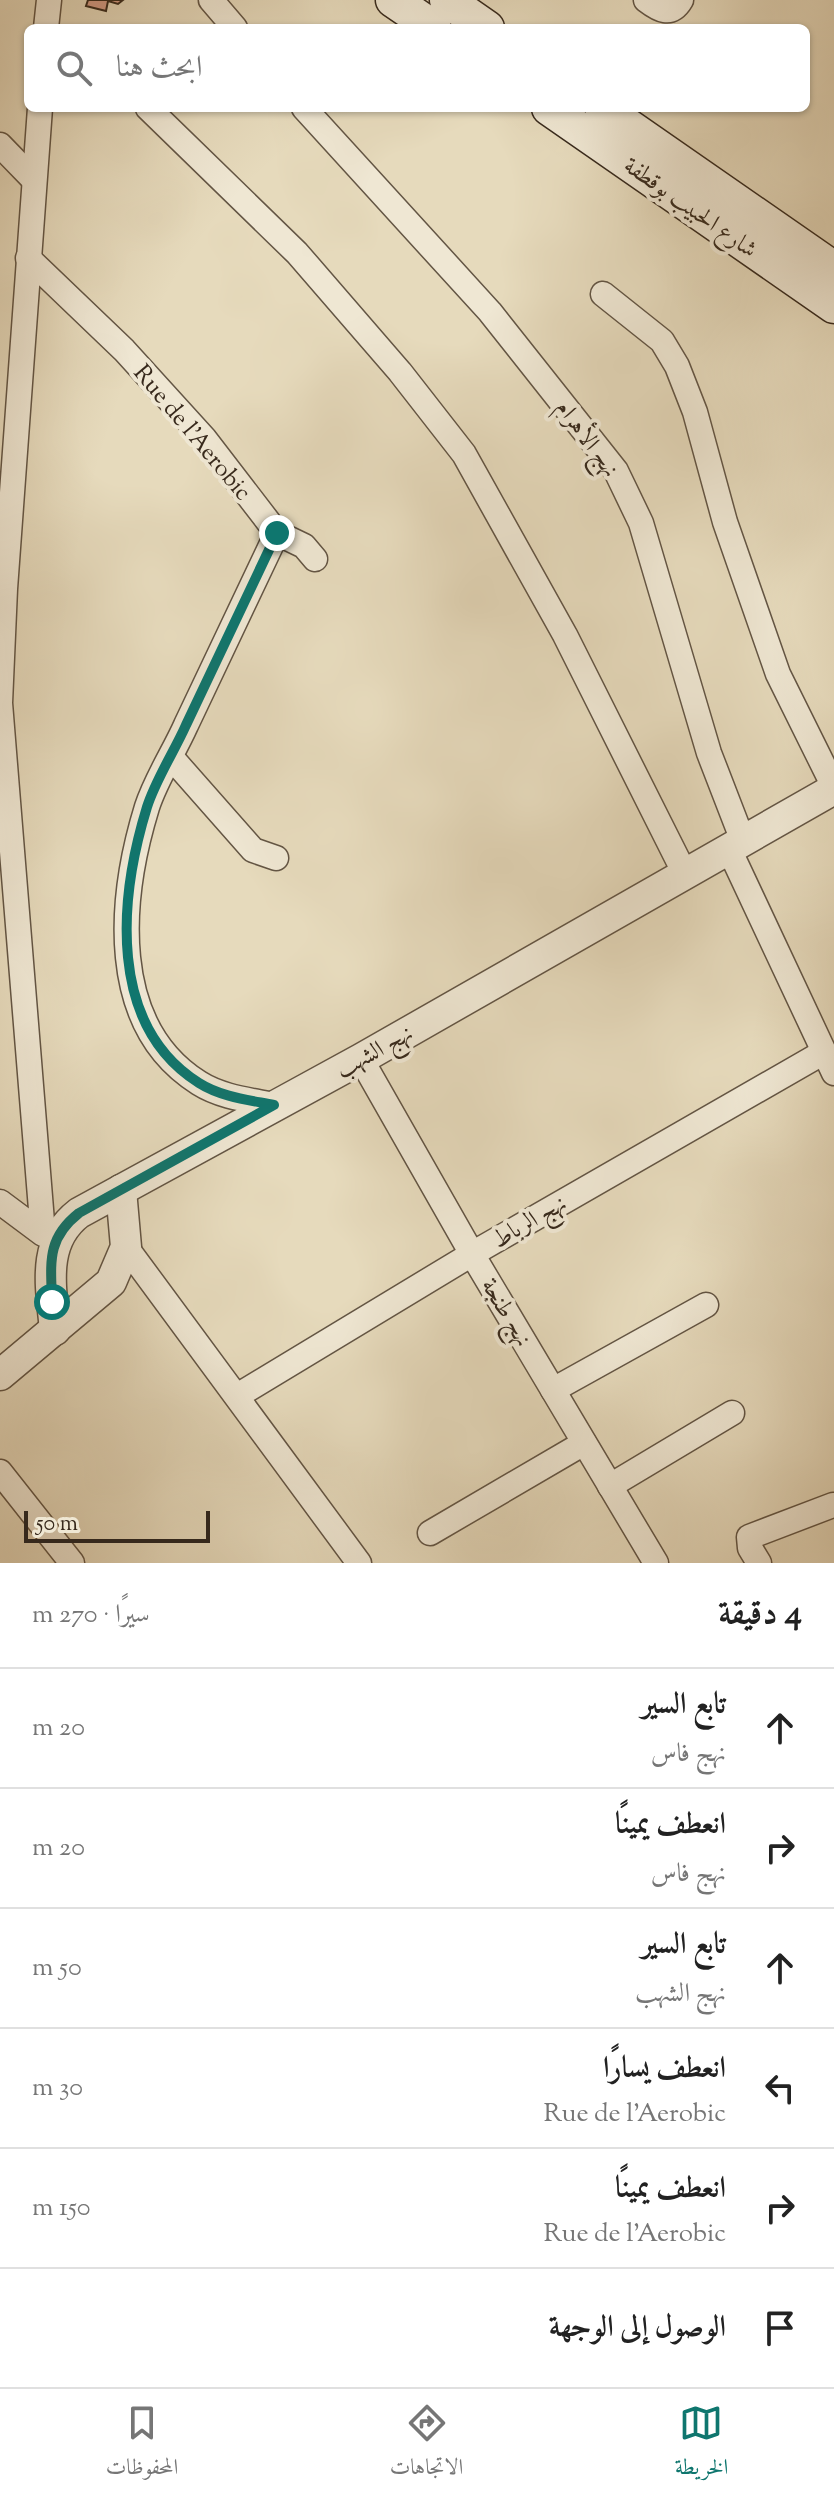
<!DOCTYPE html>
<html lang="ar">
<head>
<meta charset="utf-8">
<style>
  body { margin:0; font-family:"Sorts Mill Goudy",Amiri,serif; background:#f2f2f2; color:#222; direction:rtl }
  .scale { position:absolute; left:24px; bottom:20px; width:186px; box-sizing:border-box; padding-left:8px; border:4px solid #37291c; border-top:0; font-size:22px; line-height:28px; white-space:nowrap; color:#37291c; -webkit-text-stroke:6px #efe7d3; paint-order:stroke }
  .stop { position:absolute; width:24px; height:24px; margin:-18px; border:6px solid #0f766e; border-radius:50%; background:#fff }
  .stop.end { background:#0f766e; border-color:#fff; box-shadow:0 2px 8px #0008 }
  .list { margin:0; padding:0; list-style:none }
  h2 { display:flex; justify-content:space-between; align-items:center; height:104px; margin:0; padding:0 32px; font-size:34px }
  h2 small { font-size:26px; font-weight:400; color:#767676 }
  .list li { display:grid; grid-template-columns:52px 1fr auto; gap:24px; align-items:center; box-sizing:border-box; height:120px; padding:0 32px; border-top:2px solid #e0e0e0 }
  .list b { display:block; font-size:30px; white-space:nowrap }
  .list p { margin:0; font-size:26px; white-space:nowrap; color:#767676 }
  .list em { font-size:26px; font-style:normal; color:#767676 }
  .icon { flex:none; width:44px; height:44px; fill:none; stroke:currentColor; stroke-width:2; stroke-linecap:round; stroke-linejoin:round }
  .map { position:relative; flex:none; width:834px; height:1563px; overflow:hidden; direction:ltr }
  .search { position:absolute; background:#fff; box-shadow:0 2px 6px #0004; left:24px; right:24px; top:24px; height:88px; display:flex; align-items:center; gap:20px; box-sizing:border-box; padding:0 28px; border-radius:12px; color:#767676; font-size:30px }
  .sheet { height:824px; background:#fff }
  nav { display:flex; justify-content:space-around; align-items:center; box-sizing:border-box; height:112px; border-top:2px solid #e0e0e0; background:#fff; font-size:22px; color:#767676 }
  nav a { display:grid; justify-items:center; gap:4px }
  nav .on { color:#0f766e }
  .map>svg:first-child { display:block }
  .building { fill:#d39b86; stroke:#37291c; stroke-width:2 }
  .lines { fill:none; stroke-linecap:round; stroke-linejoin:round }
  .minor-casing { stroke:#635544; stroke-width:27 }
  .tertiary-casing { stroke:#635544; stroke-width:33 }
  .secondary-casing { stroke:#37291c; stroke-width:37 }
  .minor { stroke:#efe7d3; stroke-width:24 }
  .tertiary { stroke:#efe7d3; stroke-width:30 }
  .secondary { stroke:#efe7d3; stroke-width:34 }
  .route { stroke:#0f766e; stroke-width:10 }
  .labels { text-anchor:middle; stroke-width:8; stroke-linejoin:round; paint-order:stroke }
  .street-label { font-size:24px; fill:#37291c; stroke:#efe7d3 }
</style>
</head>
<body>
<div class="map">
<svg width="834" height="1563" viewBox="0 0 834 1563">
  <rect width="100%" height="100%" fill="#e6dabc"/>
  <filter id="stains"><feTurbulence type="fractalNoise" baseFrequency=".0025" numOctaves="4"/><feColorMatrix values="0 0 0 0 .2 0 0 0 0 .09 0 0 0 0 .02 0 0 0 .5 -.17"/></filter>
  <radialGradient id="worn" r=".72"><stop offset=".6" stop-color="#630" stop-opacity="0"/><stop offset="1" stop-color="#630" stop-opacity=".3"/></radialGradient>
  <path class="building" d="M88,0H123L118,4L108,1L106,11L86,6Z"/>
  <g class="lines">
    <g class="minor-casing">
      <g id="minor">
        <path d="M211,0L235,28"/>
        <path d="M646,0C659,10 671,17 681,0"/>
        <path d="M46,28L49,0"/>
        <path d="M148,108L297,253L400,372L464,454L565,635L685,874"/>
        <path d="M304,108L490,312L616,471L641,523L709,753L743,841"/>
        <path d="M0,145L34,180"/>
        <path d="M28,258L124,350L204,438L277,533C247,597 217,661 186,725C174,752 156,779 147,807C119,898 107,1025 199,1083C221,1097 249,1100 274,1105"/>
        <path d="M603,294L662,341L677,366L695,412L725,522L778,674L834,787"/>
        <path d="M277,533L304,546L315,559"/>
        <path d="M171,757L253,850L276,858"/>
        <path d="M729,849L834,1073"/>
        <path d="M361,1059L472,1254L656,1563"/>
        <path d="M0,1202L43,1234L0,703L5,589L40,108"/>
        <path d="M126,1247L359,1563"/>
        <path d="M553,1390L706,1305"/>
        <path d="M237,1396L472,1254L824,1052"/>
        <path d="M0,1472L72,1563"/>
        <path d="M610,1486L732,1413"/>
        <path d="M430,1533L584,1443"/>
        <path d="M759,1563L750,1548L749,1537L833,1505"/>
      </g>
    </g>
    <g class="tertiary-casing">
      <g id="tertiary">
        <path d="M55,1330C51,1287 41,1242 79,1213L361,1059L834,789"/>
        <path d="M0,1375L111,1282L126,1247L121,1190"/>
      </g>
    </g>
    <g class="secondary-casing">
      <g id="secondary">
        <path d="M393,0L434,28"/>
        <path d="M447,0L487,28"/>
        <path d="M549,108L834,306"/>
        <path d="M602,108L834,269"/>
      </g>
    </g>
    <use href="#minor" class="minor"/>
    <use href="#tertiary" class="tertiary"/>
    <use href="#secondary" class="secondary"/>
  </g>
  <g class="lines">
    <path class="route" d="M52,1302C51,1263 46,1239 79,1213L274,1105C249,1100 221,1097 199,1083C107,1025 119,898 147,807C156,779 174,752 186,725C217,661 247,597 277,533"/>
  </g>
  <g class="labels">
    <g class="street-label">
      <text transform="translate(691 207) rotate(35)" y="8">شارع الحبيب بوقطفة</text>
      <text transform="translate(193 432) rotate(50)" y="8">Rue de l'Aerobic</text>
      <text transform="translate(588 438) rotate(54)" y="8">نهج الأهرام</text>
      <text transform="translate(374 1051) rotate(-29)" y="8">نهج الشهب</text>
      <text transform="translate(529 1221) rotate(-30)" y="8">نهج الرباط</text>
      <text transform="translate(507 1312) rotate(59)" y="8">نهج طنجة</text>
    </g>
  </g>
  <rect width="100%" height="100%" filter="url(#stains)"/>
  <rect width="100%" height="100%" fill="url(#worn)"/>
</svg>
<div class="scale">50 m</div>
<div class="stop" style="left:52px;top:1302px"></div>
<div class="stop end" style="left:277px;top:533px"></div>
<div class="search"><svg class="icon" aria-label="search" viewBox="0 0 24 24"><circle cx="10" cy="10" r="6"/><path d="M15 15l6 6"/></svg>ابحث هنا</div>
</div>
<section class="sheet">
<h2>4 دقيقة<small>سيرًا · 270 m</small></h2>
<ul class="list">
<li><svg class="icon" aria-label="ahead" viewBox="0 0 24 24"><path d="M12 20V5M6 11l6-6 6 6"/></svg><div><b>تابع السير</b><p>نهج فاس</p></div><em>20 m</em></li>
<li><svg class="icon" aria-label="right" viewBox="0 0 24 24"><path d="M7 20v-9h11M14 6l5 5-5 5"/></svg><div><b>انعطف يمينًا</b><p>نهج فاس</p></div><em>20 m</em></li>
<li><svg class="icon" aria-label="ahead" viewBox="0 0 24 24"><path d="M12 20V5M6 11l6-6 6 6"/></svg><div><b>تابع السير</b><p>نهج الشهب</p></div><em>50 m</em></li>
<li><svg class="icon" aria-label="left" viewBox="0 0 24 24"><path d="M17 20v-9H6M10 6l-5 5 5 5"/></svg><div><b>انعطف يسارًا</b><p>Rue de l'Aerobic</p></div><em>30 m</em></li>
<li><svg class="icon" aria-label="right" viewBox="0 0 24 24"><path d="M7 20v-9h11M14 6l5 5-5 5"/></svg><div><b>انعطف يمينًا</b><p>Rue de l'Aerobic</p></div><em>150 m</em></li>
<li><svg class="icon" aria-label="arrive" viewBox="0 0 24 24"><path d="M6 21V4h12l-3 4 3 4H6"/></svg><div><b>الوصول إلى الوجهة</b></div></li>
</ul>
</section>
<nav>
<a class="on"><svg class="icon" aria-label="map" viewBox="0 0 24 24"><path d="M3 6l6-2 6 2 6-2v14l-6 2-6-2-6 2zM9 4v14M15 6v14"/></svg>الخريطة</a>
<a><svg class="icon" aria-label="directions" viewBox="0 0 24 24"><path d="M12 3l9 9-9 9-9-9zM9 14v-3h6M13 9l2 2-2 2"/></svg>الاتجاهات</a>
<a><svg class="icon" aria-label="saved" viewBox="0 0 24 24"><path d="M7 4h10v16l-5-4-5 4z"/></svg>المحفوظات</a>
</nav>
</body>
</html>
